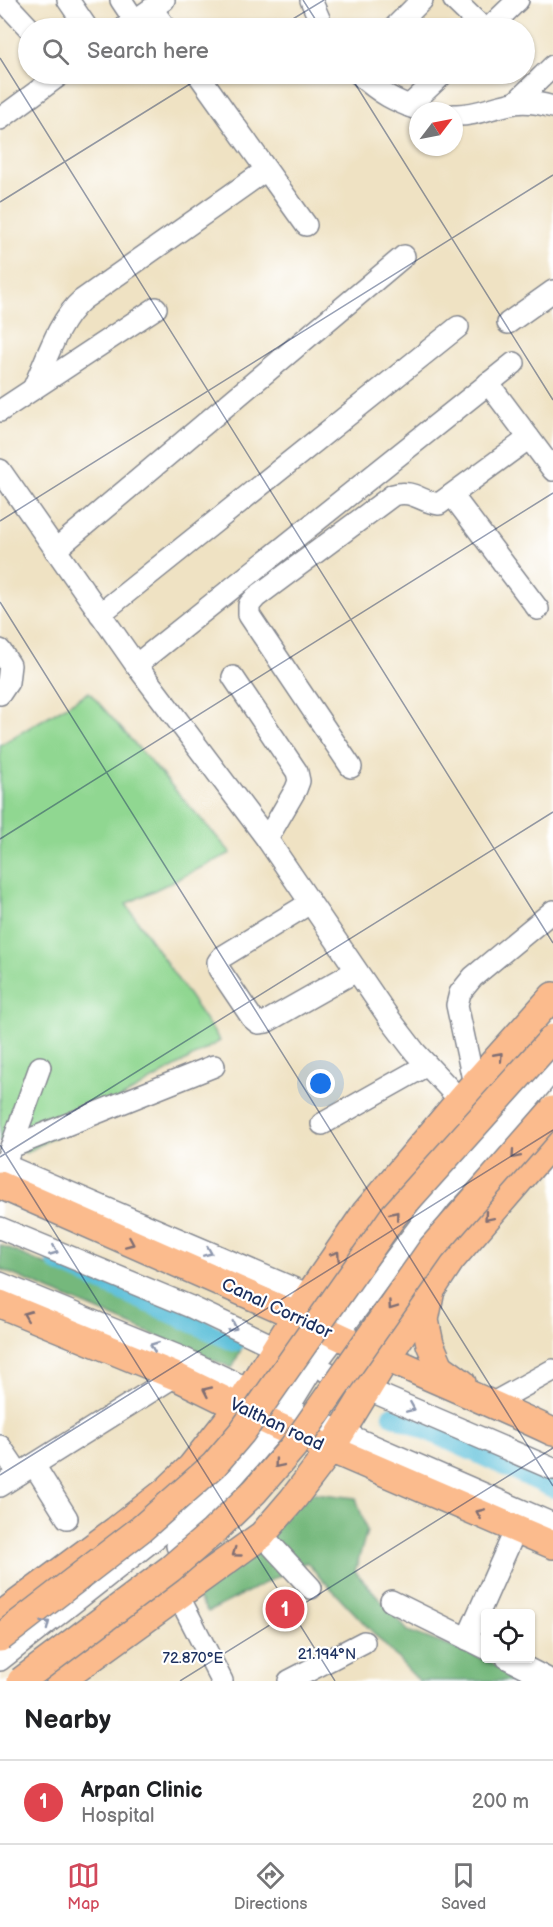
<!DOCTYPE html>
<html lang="en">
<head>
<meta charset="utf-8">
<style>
  body { margin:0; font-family:"Balsamiq Sans",sans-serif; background:#f2f2f2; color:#202124 }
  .controls { position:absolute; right:18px; bottom:18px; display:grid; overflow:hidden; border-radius:6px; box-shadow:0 2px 4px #0004 }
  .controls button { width:54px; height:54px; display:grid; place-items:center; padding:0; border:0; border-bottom:2px solid #e0e0e0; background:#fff; color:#202124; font:30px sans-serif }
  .compass { position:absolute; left:409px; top:102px; width:54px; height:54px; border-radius:50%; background:#fff; box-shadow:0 2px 4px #0004; rotate:58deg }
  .you { position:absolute; left:321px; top:1084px; width:21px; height:21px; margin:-15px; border:4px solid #fff; border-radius:50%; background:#1a73e8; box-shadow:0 0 0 9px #1a73e833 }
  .badge { display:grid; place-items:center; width:39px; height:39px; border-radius:50%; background:#d1495b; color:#fff; font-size:20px; font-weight:700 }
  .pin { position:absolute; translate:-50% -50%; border:3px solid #fff; box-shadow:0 2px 6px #0006 }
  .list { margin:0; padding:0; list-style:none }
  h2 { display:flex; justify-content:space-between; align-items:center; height:78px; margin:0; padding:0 24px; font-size:26px }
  h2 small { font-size:20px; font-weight:400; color:#757577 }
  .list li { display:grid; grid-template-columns:39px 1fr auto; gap:18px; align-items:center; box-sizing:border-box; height:84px; padding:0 24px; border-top:2px solid #e0e0e0 }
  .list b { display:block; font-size:22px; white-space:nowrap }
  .list p { margin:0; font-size:20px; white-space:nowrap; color:#757577 }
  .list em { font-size:20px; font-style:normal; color:#757577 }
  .icon { flex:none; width:33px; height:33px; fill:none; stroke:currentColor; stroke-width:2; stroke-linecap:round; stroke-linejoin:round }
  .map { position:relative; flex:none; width:553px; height:1681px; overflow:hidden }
  .search { position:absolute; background:#fff; box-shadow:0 2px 4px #0004; left:18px; right:18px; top:18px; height:66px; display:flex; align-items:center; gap:15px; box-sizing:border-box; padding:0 21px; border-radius:33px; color:#757577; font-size:22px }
  .sheet { height:162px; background:#fff }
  nav { display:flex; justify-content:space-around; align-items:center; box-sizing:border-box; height:84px; border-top:2px solid #e0e0e0; background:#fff; font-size:16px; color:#757577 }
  nav a { display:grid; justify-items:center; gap:3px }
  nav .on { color:#d1495b }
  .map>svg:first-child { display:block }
  .green { fill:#90d791; stroke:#568378; stroke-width:1.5 }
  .forest { fill:#74b87b; stroke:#48746c; stroke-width:1.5 }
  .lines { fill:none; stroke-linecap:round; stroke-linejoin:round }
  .canal { stroke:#5bbfd9; stroke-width:18 }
  .minor-casing { stroke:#858890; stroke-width:24 }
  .major-casing { stroke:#858890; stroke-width:30 }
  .minor { stroke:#fff; stroke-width:21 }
  .major { stroke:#fbbb8d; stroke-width:27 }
  .major-bridge-casing { stroke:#858890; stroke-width:30; stroke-linecap:butt }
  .major-bridge { stroke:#fbbb8d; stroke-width:27 }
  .oneway { stroke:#806e73 }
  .oneway2 { stroke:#8d97ae }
  .ticks { fill:none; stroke:#1b2f5e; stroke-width:1.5; stroke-opacity:0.45 }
  .labels { text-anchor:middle; stroke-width:4.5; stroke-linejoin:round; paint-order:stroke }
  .street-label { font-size:18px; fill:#1b2f5e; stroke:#fff }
  .ticks-label { font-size:15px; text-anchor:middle; fill:#1b2f5e; stroke:#fff; stroke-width:4.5; stroke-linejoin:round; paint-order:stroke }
</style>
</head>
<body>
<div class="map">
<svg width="553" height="1681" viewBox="0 0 553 1681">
  <rect width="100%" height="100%" fill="#fff"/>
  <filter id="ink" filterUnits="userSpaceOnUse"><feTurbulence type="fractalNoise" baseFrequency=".0167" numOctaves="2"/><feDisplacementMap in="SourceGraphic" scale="12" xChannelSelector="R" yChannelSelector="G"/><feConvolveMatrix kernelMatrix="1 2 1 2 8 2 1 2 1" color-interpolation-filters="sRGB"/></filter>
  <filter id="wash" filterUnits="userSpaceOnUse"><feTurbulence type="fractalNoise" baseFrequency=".008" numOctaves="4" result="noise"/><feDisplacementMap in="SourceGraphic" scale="24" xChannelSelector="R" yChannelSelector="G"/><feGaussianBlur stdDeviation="1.35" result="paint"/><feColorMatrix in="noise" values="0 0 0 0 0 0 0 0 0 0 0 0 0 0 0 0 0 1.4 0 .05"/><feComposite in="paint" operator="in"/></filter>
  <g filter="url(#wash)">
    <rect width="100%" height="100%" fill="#efe2c3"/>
    <path class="green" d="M89,692L231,853L126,904L220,1041L26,1153L0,1141V745Z"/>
    <g class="forest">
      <path d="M0,1245L130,1301L245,1341L232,1368L0,1269Z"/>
      <path d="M307,1492L356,1498L367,1531L355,1571L408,1631L481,1658L522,1681H419L306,1562L208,1612L192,1590Z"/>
    </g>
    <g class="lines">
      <g class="canal">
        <path d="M56,1262L235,1343"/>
        <path d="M391,1415L553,1489"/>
      </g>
    </g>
  </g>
  <g filter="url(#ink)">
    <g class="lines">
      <g class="minor-casing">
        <g id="minor">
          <path d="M3,0L29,28"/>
          <path d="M68,0L87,28"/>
          <path d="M121,0L135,21"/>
          <path d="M311,0L323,28"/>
          <path d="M454,0L483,28"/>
          <path d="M152,9L166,28"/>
          <path d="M124,28L164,0"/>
          <path d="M394,28L422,0"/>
          <path d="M489,28L518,0"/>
          <path d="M198,74L306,225"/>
          <path d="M359,74C380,94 395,101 422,111"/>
          <path d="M516,102L553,66"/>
          <path d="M409,106L443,74"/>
          <path d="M454,115C476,116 494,106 515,103C527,101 542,104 553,107"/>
          <path d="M0,119L61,74"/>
          <path d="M508,323L553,291"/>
          <path d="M488,383L553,470"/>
          <path d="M33,389C47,359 57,322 82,300L266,170"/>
          <path d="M0,411L156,308"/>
          <path d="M0,470L136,665L267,839L389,1018L415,1052L460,1100"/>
          <path d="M452,495L538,609"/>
          <path d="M55,550L404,256"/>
          <path d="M100,614L458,327"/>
          <path d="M0,650L10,665L8,682L0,694"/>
          <path d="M136,665L514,363"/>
          <path d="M233,677L297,772L299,781L296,789L267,839"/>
          <path d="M351,767L249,615V605L256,597L393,495C414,489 420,502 439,504L529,438"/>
          <path d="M310,903L222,957L218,962L219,969L252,1018L258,1023L266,1022L356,971"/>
          <path d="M474,1084L457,1005L460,993L473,977L553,911"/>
          <path d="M322,1124L427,1065"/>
          <path d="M11,1147L214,1066"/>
          <path d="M8,1156L40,1067"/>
          <path d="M0,1163L309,1295"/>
          <path d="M0,1228L191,1307L288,1353"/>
          <path d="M0,1283L183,1358L261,1395"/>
          <path d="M327,1372L553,1469"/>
          <path d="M493,1403L553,1370"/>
          <path d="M300,1414L553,1524"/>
          <path d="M0,1446L19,1474"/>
          <path d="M34,1465L67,1518"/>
          <path d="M0,1486L175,1376"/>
          <path d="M262,1535L311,1588"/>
          <path d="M177,1546L206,1519L212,1501L277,1426L314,1366L440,1199L499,1135L553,1070"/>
          <path d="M178,1595L222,1681"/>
          <path d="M391,1601L486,1648"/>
          <path d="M467,1639L516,1529"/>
          <path d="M507,1658L546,1678"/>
          <path d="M0,1660L184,1516L212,1501"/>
          <path d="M289,1681L364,1642"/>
        </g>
      </g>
      <g class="major-casing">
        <g id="major">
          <path d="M0,1185L297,1316C381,1358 468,1392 553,1432"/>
          <path d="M430,1295L425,1320L430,1344L440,1367L462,1383"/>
          <path d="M0,1304L175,1376L277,1426L553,1545"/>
          <path d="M0,1616L116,1530L166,1491L191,1467L239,1406L309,1295L365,1213L460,1100L553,996"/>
          <path d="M60,1681L262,1535L293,1499L331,1449L387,1357L451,1260L553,1141"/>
        </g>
      </g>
      <use href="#minor" class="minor"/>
      <use href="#major" class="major"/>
      <g class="major-bridge-casing">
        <g id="major-bridge">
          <path d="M0,1638L141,1529L214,1465L242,1432L394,1215L553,1038"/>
          <path d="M21,1681L170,1569L213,1532L255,1491L293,1447L432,1248L553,1110"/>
        </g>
      </g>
      <use href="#major-bridge" class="major-bridge"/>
    </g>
    <defs><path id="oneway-chevron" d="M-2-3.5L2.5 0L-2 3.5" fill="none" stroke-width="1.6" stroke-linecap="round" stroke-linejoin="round" transform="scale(1.5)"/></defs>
    <g class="oneway">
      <use href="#oneway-chevron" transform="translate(499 1056) rotate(-48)"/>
      <use href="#oneway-chevron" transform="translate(515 1155) rotate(131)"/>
      <use href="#oneway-chevron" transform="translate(395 1215) rotate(-51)"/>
      <use href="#oneway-chevron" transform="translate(488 1217) rotate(131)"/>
      <use href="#oneway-chevron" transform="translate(130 1243) rotate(24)"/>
      <use href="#oneway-chevron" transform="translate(336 1255) rotate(-56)"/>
      <use href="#oneway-chevron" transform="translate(392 1306) rotate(125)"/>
      <use href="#oneway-chevron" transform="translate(27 1315) rotate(-158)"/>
      <use href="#oneway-chevron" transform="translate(207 1391) rotate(-155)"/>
      <use href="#oneway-chevron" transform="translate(278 1464) rotate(130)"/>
      <use href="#oneway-chevron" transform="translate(480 1513) rotate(-157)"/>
      <use href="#oneway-chevron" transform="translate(236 1553) rotate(144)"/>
    </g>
    <g class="oneway2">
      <use href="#oneway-chevron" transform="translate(54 1251) rotate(22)"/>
      <use href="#oneway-chevron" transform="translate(208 1252) rotate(23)"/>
      <use href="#oneway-chevron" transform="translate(233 1327) rotate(26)"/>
      <use href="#oneway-chevron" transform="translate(154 1346) rotate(-158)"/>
      <use href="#oneway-chevron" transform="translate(411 1408) rotate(23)"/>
      <use href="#oneway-chevron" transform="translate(46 1624) rotate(-38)"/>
    </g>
  </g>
  <path class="ticks" d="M303,0L321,28M278,28L324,0M0,58L553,943M349,74L553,400M0,202L206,74M0,521L553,175M0,602L553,1486M0,839L553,493M0,1145L335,1681M0,1157L553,812M0,1475L553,1130M180,1681L553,1448"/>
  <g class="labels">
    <g class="street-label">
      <text transform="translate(277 1308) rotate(25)" y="6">Canal Corridor</text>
      <text transform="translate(277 1424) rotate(25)" y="6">Valthan road</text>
    </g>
  </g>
  <g class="ticks-label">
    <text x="327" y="1659">21.194°N</text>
    <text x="193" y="1663">72.870°E</text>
  </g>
</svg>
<div class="controls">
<button><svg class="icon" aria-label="locate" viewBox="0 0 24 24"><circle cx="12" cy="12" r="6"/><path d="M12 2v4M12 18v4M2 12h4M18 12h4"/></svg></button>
</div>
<svg class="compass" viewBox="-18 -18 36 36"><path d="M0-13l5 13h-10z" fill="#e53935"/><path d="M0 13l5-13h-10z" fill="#757577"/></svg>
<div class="you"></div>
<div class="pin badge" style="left:285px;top:1609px;background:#e0444e">1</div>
<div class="search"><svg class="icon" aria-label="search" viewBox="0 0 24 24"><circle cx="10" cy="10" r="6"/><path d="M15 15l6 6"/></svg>Search here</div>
</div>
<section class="sheet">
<h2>Nearby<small></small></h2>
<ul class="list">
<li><span class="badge" style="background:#e0444e">1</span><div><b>Arpan Clinic</b><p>Hospital</p></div><em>200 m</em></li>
</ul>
</section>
<nav>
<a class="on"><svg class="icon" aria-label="map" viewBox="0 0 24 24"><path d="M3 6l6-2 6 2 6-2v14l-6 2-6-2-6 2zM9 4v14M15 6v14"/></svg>Map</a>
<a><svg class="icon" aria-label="directions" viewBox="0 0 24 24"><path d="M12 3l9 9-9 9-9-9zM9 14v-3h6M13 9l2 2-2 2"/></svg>Directions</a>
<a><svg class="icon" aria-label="saved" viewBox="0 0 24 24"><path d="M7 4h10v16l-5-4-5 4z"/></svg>Saved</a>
</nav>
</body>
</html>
